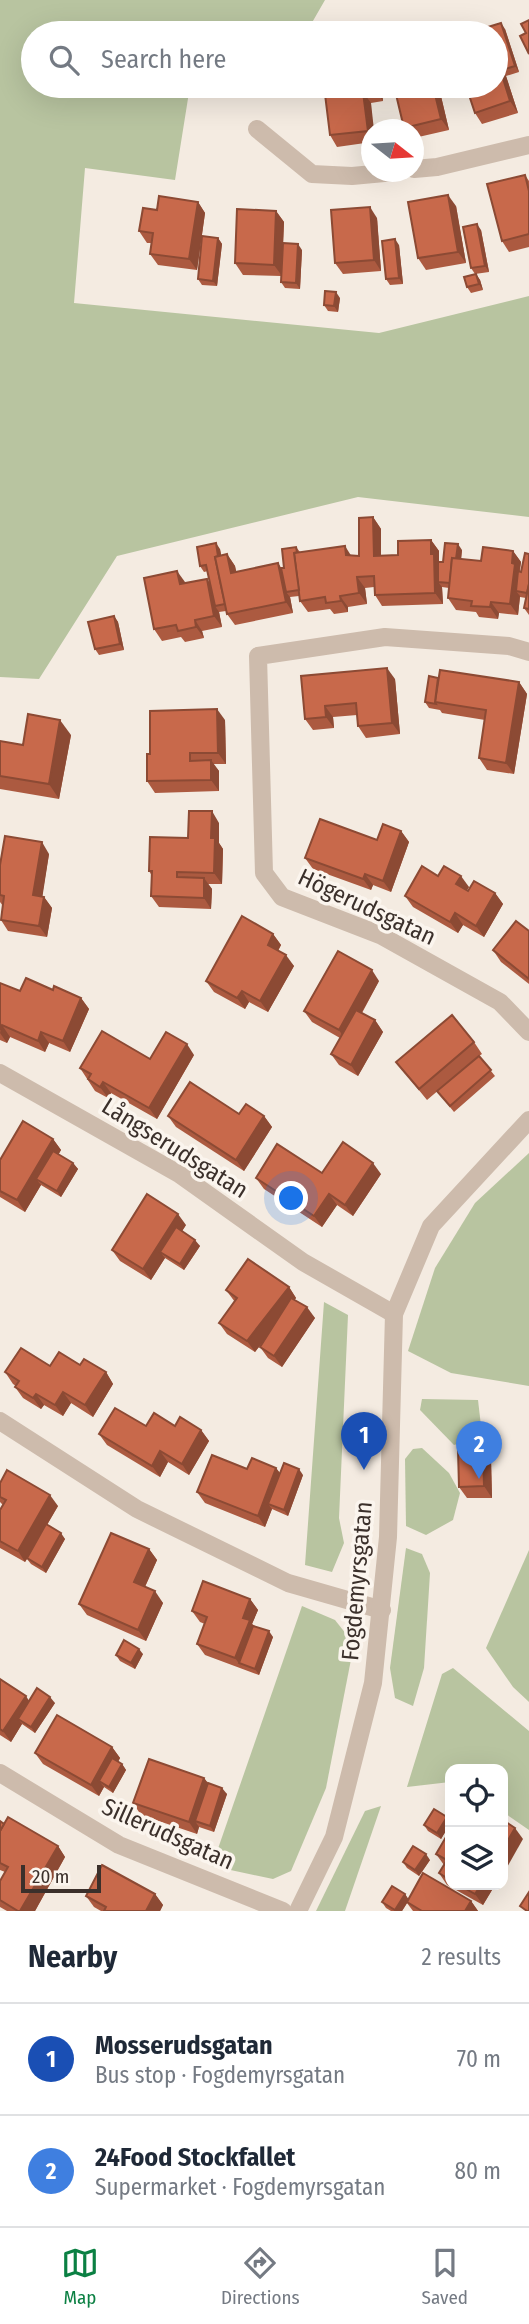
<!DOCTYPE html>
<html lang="en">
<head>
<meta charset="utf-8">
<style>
  body { margin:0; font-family:"Fira Sans Condensed",sans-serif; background:#f2f2f3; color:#1f2937 }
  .controls { position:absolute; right:21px; bottom:21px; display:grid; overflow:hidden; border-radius:14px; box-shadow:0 7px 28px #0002 }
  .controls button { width:63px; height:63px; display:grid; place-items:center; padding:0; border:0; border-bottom:2px solid #e0e1e3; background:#fff; color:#1f2937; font:35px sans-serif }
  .compass { position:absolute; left:361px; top:119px; width:63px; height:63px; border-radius:50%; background:#fff; box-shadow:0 7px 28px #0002; rotate:107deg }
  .scale { position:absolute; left:21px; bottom:18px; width:80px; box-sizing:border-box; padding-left:7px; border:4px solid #3b302b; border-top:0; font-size:19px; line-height:24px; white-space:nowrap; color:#3b302b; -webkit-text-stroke:5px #fbf5ee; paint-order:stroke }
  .you { position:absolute; left:292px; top:1199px; width:24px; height:24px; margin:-18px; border:5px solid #fff; border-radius:50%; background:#1a73e8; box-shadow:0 0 0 10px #1a73e833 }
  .badge { display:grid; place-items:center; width:46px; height:46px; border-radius:50%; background:#0b8043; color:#fff; font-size:23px; font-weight:700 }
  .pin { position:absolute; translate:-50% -58px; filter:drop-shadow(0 2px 4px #0008) }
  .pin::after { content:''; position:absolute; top:37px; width:24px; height:21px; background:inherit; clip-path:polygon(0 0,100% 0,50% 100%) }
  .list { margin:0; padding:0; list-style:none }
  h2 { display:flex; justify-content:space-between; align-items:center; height:91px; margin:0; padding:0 28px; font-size:30px }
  h2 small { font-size:23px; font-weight:400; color:#747a83 }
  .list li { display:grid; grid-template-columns:46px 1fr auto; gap:21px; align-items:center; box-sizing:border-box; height:112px; padding:0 28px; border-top:2px solid #e0e1e3 }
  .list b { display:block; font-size:26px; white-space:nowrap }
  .list p { margin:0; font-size:23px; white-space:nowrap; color:#747a83 }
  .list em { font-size:23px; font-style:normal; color:#747a83 }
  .icon { flex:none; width:38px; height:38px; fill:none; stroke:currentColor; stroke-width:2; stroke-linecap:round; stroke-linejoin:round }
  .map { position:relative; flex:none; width:529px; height:1911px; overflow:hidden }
  .search { position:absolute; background:#fff; box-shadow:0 7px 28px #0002; left:21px; right:21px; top:21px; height:77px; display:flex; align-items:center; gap:18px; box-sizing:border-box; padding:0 24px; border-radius:38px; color:#747a83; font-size:26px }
  .sheet { height:315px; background:#fff }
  nav { display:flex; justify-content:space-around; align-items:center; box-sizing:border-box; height:98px; border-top:2px solid #e0e1e3; background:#fff; font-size:19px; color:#747a83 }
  nav a { display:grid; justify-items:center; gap:4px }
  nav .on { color:#0b8043 }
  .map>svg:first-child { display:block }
  .green { fill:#b8c4a0 }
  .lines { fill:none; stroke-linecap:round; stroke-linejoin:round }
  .minor { stroke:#cdbbac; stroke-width:18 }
  .wall { fill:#ac5a40 }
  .shaded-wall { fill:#8c4a34 }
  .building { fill:#c8694b; stroke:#8c4a34; stroke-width:2 }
  .labels { text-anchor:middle; stroke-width:7; stroke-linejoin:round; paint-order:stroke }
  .street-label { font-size:24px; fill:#3b302b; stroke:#fbf5ee }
</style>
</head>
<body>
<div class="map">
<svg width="529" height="1911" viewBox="0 0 529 1911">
  <rect width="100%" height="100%" fill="#f4ebe1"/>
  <g class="green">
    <path d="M0,0H325L306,33H33V86H190L175,180L85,168L74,303L379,333L529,296V517L358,497L117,556L39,679L0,677Z"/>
    <path d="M529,1153V1386L451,1373L408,1351L435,1268L475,1203Z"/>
    <path d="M324,1302L348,1315L339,1518L344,1543L332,1572L305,1565Z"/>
    <path d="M422,1399L478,1400L481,1426L470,1440L454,1445L420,1410Z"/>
    <path d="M422,1448L449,1473L460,1493L453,1520L426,1535L406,1526L405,1459L413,1449Z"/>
    <path d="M406,1548L422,1554L430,1573L424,1668L413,1706L395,1698L390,1668Z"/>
    <path d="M529,1550V1702L513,1687L486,1648Z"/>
    <path d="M302,1606L335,1620L354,1644L326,1788L291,1871L273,1879L212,1866Z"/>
    <path d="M453,1668L529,1731V1830L503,1812V1769H450V1782L407,1787L442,1674Z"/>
    <path d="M381,1806L345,1911H316L365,1811Z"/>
  </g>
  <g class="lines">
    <g class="minor">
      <path d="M257,129L312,174L352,176L395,172"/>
      <path d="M414,169L437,167L529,145"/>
      <path d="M529,652L509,646L385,637L258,656L264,873L282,897L380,935L500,1002L529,1032"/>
      <path d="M0,1073L179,1174L303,1262L394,1314"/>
      <path d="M0,1421L137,1509L288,1583L382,1610"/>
      <path d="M0,1773L119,1845L283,1911"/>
      <path d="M298,1911L334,1837L373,1683L388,1537L394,1314L431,1226L529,1120"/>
    </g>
  </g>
  <g class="wall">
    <path d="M505,29L519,72L506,76L518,113L482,124L475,113Z"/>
    <path d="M324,86H381L383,101L371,103L372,142L337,147L330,135Z"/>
    <path d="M394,86H451L452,89L440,92L449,130L414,138V130H405L404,128Z"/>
    <path d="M525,175L529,181V247L509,252L502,241Z"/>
    <path d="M198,202L205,213L197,270L158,265L150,254L152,243H147L139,231L157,210Z"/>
    <path d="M456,206L466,263L426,270L418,258Z"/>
    <path d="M276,211L284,222L282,262L302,250L300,289L285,288L281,282V276L243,275L235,263Z"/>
    <path d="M377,218L381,271L343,274L335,263Z"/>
    <path d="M481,230L489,272L475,274L471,268Z"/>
    <path d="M218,238L222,244L217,286L202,285L198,279Z"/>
    <path d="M399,245L403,284L390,285L386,279Z"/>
    <path d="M476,274L480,280L483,290L471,293L467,287Z"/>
    <path d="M340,298L338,312L328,311L324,305Z"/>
    <path d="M373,517L381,529V556L398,555L431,540L439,551V562H443L462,550L461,559L481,561L513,551L521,562L520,571L521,572L529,554V615L524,608L526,598L520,597L518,615L499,613L498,619L479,617L476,612L456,610L448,598L449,588L442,587L443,604L382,606L375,595L374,587L365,588L367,604L348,607V612L334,614L330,609L308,612L300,601L299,596L290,597L293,613L235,625L227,614L226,611L219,612L222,627L202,631L204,638L185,642L181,637L162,641L154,629L185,583L210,584L208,571L204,572L200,566L220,549L221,556L227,554L235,566L236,572L278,563L281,568H284L296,547L300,552L359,556Z"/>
    <path d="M114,616L118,622L124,650L99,655L95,649Z"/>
    <path d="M301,676L395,679L400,734L366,738L358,726L357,715L333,717L334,728L313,730L305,719Z"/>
    <path d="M438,678L519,682L527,694L514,774L487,770L479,758L485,720L442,713L440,710L429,708L425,702Z"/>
    <path d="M225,720L226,764H213L219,771V791L155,793L147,781L150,754Z"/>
    <path d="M71,735L59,799L0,789V741L23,745Z"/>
    <path d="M219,823V843L223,849L222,884H208L212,889L211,909L159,907L151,896L152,876L149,871L188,838Z"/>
    <path d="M401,831L409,842L391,892L373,885L371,890L313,869L305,858L377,840Z"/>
    <path d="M49,854L42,896L44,897L52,908L47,937L8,931L1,920L3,906L0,902V865Z"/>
    <path d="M438,876L469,887L467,890L468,891L495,893L503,904L484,937L463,925L458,933L413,907L405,896Z"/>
    <path d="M529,931V984L501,962L493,950Z"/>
    <path d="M273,934L281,945L278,951L294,966L268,1012L249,1002L245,1009L214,992L206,981Z"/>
    <path d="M379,981L362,1013L375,1020L383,1032L358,1076L339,1065L331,1054L340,1038L312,1022L304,1011Z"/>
    <path d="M0,983L20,991L53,990L81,998L89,1009L70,1052L49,1043L45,1052L10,1037L7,1043L0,1040Z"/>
    <path d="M474,1042L482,1054L479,1056L495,1076L454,1112L437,1091L460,1072L427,1100L396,1062Z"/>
    <path d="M194,1055L157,1119L111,1093L108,1098L95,1091L80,1068Z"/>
    <path d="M168,1116H264L272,1127L244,1171L176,1127Z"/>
    <path d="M53,1139L61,1150L58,1155L73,1163L78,1169L61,1197L41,1185L25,1212L0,1197V1160Z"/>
    <path d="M322,1173L381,1174L353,1216L337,1205L322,1227L264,1189L256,1178Z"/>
    <path d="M186,1225L182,1231L200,1246L184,1270L165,1258L151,1280L120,1261L112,1250Z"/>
    <path d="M289,1287L296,1298L294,1300L315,1318L282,1367L268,1358L260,1347L262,1343L255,1352L227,1334L219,1323L235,1302L226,1290Z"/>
    <path d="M80,1365L106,1372L113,1384L93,1417L71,1403L63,1416L44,1405L41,1409L23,1398L15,1387L16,1386L13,1384L5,1372L50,1366Z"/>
    <path d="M146,1426H175L201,1430L209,1441L189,1475L168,1462L160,1477L107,1445L99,1434Z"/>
    <path d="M491,1460L492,1498H467L459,1487Z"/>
    <path d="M276,1468L280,1473L303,1475L288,1516L272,1509L265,1527L205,1503L197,1492L247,1469Z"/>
    <path d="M0,1483L58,1506L47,1525L65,1539L46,1573L31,1564L27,1559L25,1562L0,1548V1510L3,1505L0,1502Z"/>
    <path d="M149,1549L157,1560L145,1587L163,1603L146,1641L87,1615L79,1604Z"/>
    <path d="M250,1599L258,1610L252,1624L273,1637L259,1675L205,1655L197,1644L205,1624L200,1622L192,1611Z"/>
    <path d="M143,1654L135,1669L120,1661L116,1655Z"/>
    <path d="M0,1679L29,1701L55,1703L35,1733L22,1724L11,1742L0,1735Z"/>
    <path d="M112,1747L120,1758L118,1762L122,1764L126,1770L113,1793L104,1787L99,1796L43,1764L35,1753Z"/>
    <path d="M204,1778L208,1783L227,1794L214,1832L199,1827L197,1834L141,1815L133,1803Z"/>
    <path d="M447,1817L450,1822V1824L441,1839L428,1831L424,1825Z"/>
    <path d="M0,1821L58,1846L65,1857L35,1911H7L0,1907V1881L5,1872L0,1870Z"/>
    <path d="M450,1839V1885H495L483,1905L447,1885L439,1873L444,1865L436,1854Z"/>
    <path d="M430,1860L419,1876L407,1868L403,1862Z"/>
    <path d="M155,1894L163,1905L160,1911H101L94,1907L86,1896Z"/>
    <path d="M405,1894L408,1899L471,1901L478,1911H413L407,1903L402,1911H391L386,1908L382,1902Z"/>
  </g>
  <g class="shaded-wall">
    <path d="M501,23L505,29L519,72L515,66Z"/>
    <path d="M496,43L502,70L506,76L518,113L510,101L496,56Z"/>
    <path d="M375,86H381L383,101L375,90Z"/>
    <path d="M433,86H437H436L440,92L449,130L441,119Z"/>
    <path d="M363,92L371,103L374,130H372V136L368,131Z"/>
    <path d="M448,195L456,206L466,263L458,252Z"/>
    <path d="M198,202L205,213L197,270L189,259Z"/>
    <path d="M370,207L377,218L381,271L374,260Z"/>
    <path d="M276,211L284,222L282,276L274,265Z"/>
    <path d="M477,224L481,230L489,272L485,266Z"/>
    <path d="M218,238L222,244L217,286L213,281Z"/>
    <path d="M395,239L399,245L403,284L399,278Z"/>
    <path d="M298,244L302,250L300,289L296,283Z"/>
    <path d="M476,274L480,280L483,290L479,284Z"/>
    <path d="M336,292L340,298L338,312L334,306Z"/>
    <path d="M373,517L381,529V567L374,556Z"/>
    <path d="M431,540L439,551V561L442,565L438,582L442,587L443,604L435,593Z"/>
    <path d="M216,543L220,549L232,609L228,603Z"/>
    <path d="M458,544L462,550L458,589L454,583Z"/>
    <path d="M345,546L352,557L346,555Z"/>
    <path d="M513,551L521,562L516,591L520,596L518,615L510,604Z"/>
    <path d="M227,554L235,566L239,584L231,573Z"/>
    <path d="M278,563L285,574L286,592L290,597L293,613L286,602Z"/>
    <path d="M177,571L185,582L187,595L180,584Z"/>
    <path d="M357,577L365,588L367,604L359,593Z"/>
    <path d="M207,579L215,590V606L219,612L222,627L214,616Z"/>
    <path d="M340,596L348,607V612L341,601Z"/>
    <path d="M491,602L499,613L498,619L490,607Z"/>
    <path d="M114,616L118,622L124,650L120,644Z"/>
    <path d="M195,620L202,631L204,638L196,627Z"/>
    <path d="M387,668L395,679L400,734L392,723Z"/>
    <path d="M519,682L527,694L514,774L506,763Z"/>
    <path d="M325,706L333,717L334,728L326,717Z"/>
    <path d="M217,709L225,720L226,764L218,753Z"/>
    <path d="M60,720L71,735L59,799L49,784Z"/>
    <path d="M211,760L219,771V791L211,780Z"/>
    <path d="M212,811L219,823V843L223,849L222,884L214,873L211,838Z"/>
    <path d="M401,831L409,842L391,892L383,881Z"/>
    <path d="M42,842L49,854L41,906L33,895Z"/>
    <path d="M365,874L373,885L371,890L363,879Z"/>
    <path d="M461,876L469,887L464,895L456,884Z"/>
    <path d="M204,878L212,889L211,909L204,898Z"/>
    <path d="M495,893L503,904L484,937L476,926Z"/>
    <path d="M44,897L52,908L47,937L39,926Z"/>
    <path d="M455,913L463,925L458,933L450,922Z"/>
    <path d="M273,934L281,945L275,956L268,945Z"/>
    <path d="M286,955L294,966L268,1012L260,1001Z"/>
    <path d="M372,970L379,981L346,1041L339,1030Z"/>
    <path d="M242,991L249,1002L245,1009L237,998Z"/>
    <path d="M81,998L89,1009L70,1052L63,1041Z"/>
    <path d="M375,1020L383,1032L358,1076L351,1065Z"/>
    <path d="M2,1025L10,1037L7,1043L0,1033Z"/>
    <path d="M41,1032L49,1043L45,1052L38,1041Z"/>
    <path d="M187,1044L194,1055L157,1119L149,1108Z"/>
    <path d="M103,1082L111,1093L108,1098L100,1087Z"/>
    <path d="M264,1116L272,1127L244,1171L236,1160Z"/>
    <path d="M53,1139L61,1150L42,1183L36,1179L41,1185L25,1212L17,1200Z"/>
    <path d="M73,1163L78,1169L61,1197L57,1191Z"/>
    <path d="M373,1163L381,1174L353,1216L345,1205Z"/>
    <path d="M329,1194L337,1205L322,1227L314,1216Z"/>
    <path d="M178,1214L186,1225L166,1256L160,1252L165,1258L151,1280L143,1269Z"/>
    <path d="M195,1240L200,1246L184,1270L180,1264Z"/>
    <path d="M289,1287L296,1298L255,1352L247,1341Z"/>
    <path d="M307,1307L315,1318L282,1367L274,1356Z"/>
    <path d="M106,1372L113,1384L93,1417L85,1405Z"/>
    <path d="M63,1392L71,1403L63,1416L55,1405Z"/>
    <path d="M36,1394L44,1405L41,1409L33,1398Z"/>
    <path d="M201,1430L209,1441L189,1475L182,1464Z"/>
    <path d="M483,1449L491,1460L492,1498L484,1486Z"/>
    <path d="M160,1451L168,1462L160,1477L152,1466Z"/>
    <path d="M276,1468L284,1479L268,1504L272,1509L265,1527L258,1516Z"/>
    <path d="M299,1469L303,1475L288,1516L284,1510Z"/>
    <path d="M50,1495L58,1506L25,1562L18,1551Z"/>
    <path d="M61,1533L65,1539L46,1573L42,1567Z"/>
    <path d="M149,1549L157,1560L142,1593L134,1582Z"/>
    <path d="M155,1591L163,1603L146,1641L138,1630Z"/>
    <path d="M250,1599L258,1610L252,1624L258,1631L239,1663L243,1669L235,1658L243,1618Z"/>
    <path d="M269,1631L273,1637L259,1675L255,1669Z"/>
    <path d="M139,1649L143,1654L135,1669L131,1663Z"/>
    <path d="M26,1696L33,1707L18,1719L22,1724L11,1742L3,1731Z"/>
    <path d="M50,1697L55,1703L35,1733L31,1727Z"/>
    <path d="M112,1747L120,1758L105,1785L99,1781L104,1787L99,1796L91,1785Z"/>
    <path d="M122,1764L126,1770L113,1793L109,1787Z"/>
    <path d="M204,1778L212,1789L195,1821L199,1827L197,1834L189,1822Z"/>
    <path d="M222,1788L227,1794L214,1832L210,1826Z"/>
    <path d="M447,1817L450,1822V1824L441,1839L437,1833Z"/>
    <path d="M515,1828L523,1839L506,1869L503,1865V1849Z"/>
    <path d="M58,1846L65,1857L35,1911H20Z"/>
    <path d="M426,1854L430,1860L419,1876L415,1870Z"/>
    <path d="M481,1885H495L483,1905L475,1894Z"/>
    <path d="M155,1894L163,1905L160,1911H146Z"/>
    <path d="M405,1894L409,1900L402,1911H395Z"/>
    <path d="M471,1901L478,1911H465Z"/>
  </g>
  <g class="building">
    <path d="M529,20V54L520,36L526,33L521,24Z"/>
    <path d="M501,23L515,66L502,70L496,50V33H490L488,27Z"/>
    <path d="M487,29L488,33H475Z"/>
    <path d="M496,56L510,101L475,113L466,86H496Z"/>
    <path d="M324,86H375V90L363,92L368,131L330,135Z"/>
    <path d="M394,86H433L441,119L404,128Z"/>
    <path d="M525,175L529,191V234L502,241L487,184Z"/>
    <path d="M448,195L458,252L418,258L408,202Z"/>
    <path d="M159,196L198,202L189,259L150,254L153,233L139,231L143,208L157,210Z"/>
    <path d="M370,207L374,260L335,263L331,210Z"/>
    <path d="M237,209L276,211L274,265L235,263Z"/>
    <path d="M477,224L485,266L471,268L463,227Z"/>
    <path d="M202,236L218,238L213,281L198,279Z"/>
    <path d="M395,239L399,278L386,279L382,241Z"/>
    <path d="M283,243L298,244L296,283L281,282Z"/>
    <path d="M476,274L479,284L467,287L464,277Z"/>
    <path d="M325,291L336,292L334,306L324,305Z"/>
    <path d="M373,517L374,556L398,555V541L431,540V554H434L435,593L375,595L374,576L357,577L359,593L340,596L341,601L326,603L325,597L300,601L294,553L345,546L346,555L359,556V518Z"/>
    <path d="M216,543L218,556L215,557L225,604L215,606L206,565L200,566L197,547Z"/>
    <path d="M445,543L458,544L456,559L452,558L450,583L438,582V562H443Z"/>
    <path d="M296,547L297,552L294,553L299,590L286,592L281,568H284L282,549Z"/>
    <path d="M483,547L513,551L512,563L515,564L510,604L491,602L490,607L471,606L472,601L448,598L452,558L481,561Z"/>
    <path d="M525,553L529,554V584L527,593L516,591L518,571L521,572Z"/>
    <path d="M227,554L231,573L278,563L286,602L227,614L215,557Z"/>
    <path d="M177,571L180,584L207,579L214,616L195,620L196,627L178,631L176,625L154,629L144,578Z"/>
    <path d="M529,584V609L524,608Z"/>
    <path d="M114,616L120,644L95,649L88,622Z"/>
    <path d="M387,668L392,723L358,726L356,703L325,706L326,717L305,719L301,676Z"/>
    <path d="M440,670L519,682L506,763L479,758L486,710L435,702Z"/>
    <path d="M429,676L438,678L435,702L436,704L425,702Z"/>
    <path d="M217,709L218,753H190V761L211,760V780L147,781V754H150V711Z"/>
    <path d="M28,714L60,720L49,784L0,776V741L23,745Z"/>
    <path d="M189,811H212L211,838H215L214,873L177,872V877L204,878V898L151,896L152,871H149L150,837L188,838Z"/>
    <path d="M320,819L377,840L383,824L401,831L383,881L365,874L363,879L305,858Z"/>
    <path d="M5,836L42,842L33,895L44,897L39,926L1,920L4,896L0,895V865Z"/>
    <path d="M422,866L438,876L444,866L461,876L456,884L468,891L474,881L495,893L476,926L455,913L450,922L405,896Z"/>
    <path d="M242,916L273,934L268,945L286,955L260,1001L242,991L237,998L206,981Z"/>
    <path d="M516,921L529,931V979L493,950Z"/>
    <path d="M338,951L372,970L339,1030L304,1011Z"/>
    <path d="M26,978L53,990L54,986L81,998L63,1041L41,1032L38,1041L2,1025L0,1030V983L20,991Z"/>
    <path d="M356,1010L375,1020L351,1065L331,1054Z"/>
    <path d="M452,1015L474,1042L419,1089L396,1062Z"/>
    <path d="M102,1031L150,1059L166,1032L187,1044L149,1108L103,1082L100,1087L88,1079L91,1074L80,1068Z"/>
    <path d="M479,1056L491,1070L450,1106L437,1091Z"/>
    <path d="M190,1082L239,1114L246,1104L264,1116L236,1160L168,1116Z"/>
    <path d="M23,1121L53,1139L17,1200L0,1191V1160Z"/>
    <path d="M343,1142L373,1163L345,1205L329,1194L314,1216L256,1178L277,1144L322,1173Z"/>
    <path d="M53,1151L73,1163L57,1191L36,1179Z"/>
    <path d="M147,1194L178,1214L143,1269L112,1250Z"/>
    <path d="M176,1227L195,1240L180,1264L160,1252Z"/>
    <path d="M248,1259L289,1287L247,1341L219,1323L237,1298L226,1290Z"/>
    <path d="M291,1298L307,1307L274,1356L260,1347Z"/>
    <path d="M21,1348L50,1366L59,1352L80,1365L84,1359L106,1372L85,1405L63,1392L55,1405L36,1394L33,1398L15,1387L19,1381L5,1372Z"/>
    <path d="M115,1408L146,1426L154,1413L175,1426L180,1417L201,1430L182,1464L160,1451L152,1466L99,1434Z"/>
    <path d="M483,1449L484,1486L459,1487L458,1450Z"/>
    <path d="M212,1455L247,1469L252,1458L276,1468L258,1516L197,1492Z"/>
    <path d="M284,1463L299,1469L284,1510L268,1504Z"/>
    <path d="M7,1470L50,1495L18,1551L0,1541V1510L6,1500L0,1497V1483Z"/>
    <path d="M46,1524L61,1533L42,1567L27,1558Z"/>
    <path d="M111,1533L149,1549L134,1582L155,1591L138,1630L79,1604Z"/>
    <path d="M203,1581L250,1599L243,1618L250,1620L235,1658L197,1644L207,1617L192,1611Z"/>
    <path d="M253,1626L269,1631L255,1669L239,1663Z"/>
    <path d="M124,1640L139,1649L131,1663L116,1655Z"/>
    <path d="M0,1679L26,1696L3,1731L0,1729Z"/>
    <path d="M37,1688L50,1697L31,1727L18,1719Z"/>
    <path d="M57,1715L112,1747L91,1785L35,1753Z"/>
    <path d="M112,1758L122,1764L109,1787L99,1781Z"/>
    <path d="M149,1759L204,1778L189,1822L133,1803Z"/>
    <path d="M208,1783L222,1788L210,1826L195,1821Z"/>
    <path d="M434,1809L447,1817L437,1833L424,1825Z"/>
    <path d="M8,1817L58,1846L20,1911H18L0,1900V1881L8,1867L0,1863V1831Z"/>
    <path d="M503,1820L515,1828L503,1849Z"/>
    <path d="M0,1821L4,1824L0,1831Z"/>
    <path d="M446,1837L450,1839V1880L439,1873L447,1860L436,1854Z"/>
    <path d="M413,1846L426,1854L415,1870L403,1862Z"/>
    <path d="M102,1865L155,1894L146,1911H104L106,1907L86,1896Z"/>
    <path d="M423,1873L471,1901L465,1911H422L407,1902Z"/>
    <path d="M459,1885H481L475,1894Z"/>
    <path d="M392,1886L405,1894L395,1910L382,1902Z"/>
    <path d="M529,1892V1911H527L520,1906Z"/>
  </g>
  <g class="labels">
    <g class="street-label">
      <text transform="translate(367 907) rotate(25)" y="8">Högerudsgatan</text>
      <text transform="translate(175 1148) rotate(32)" y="8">Långserudsgatan</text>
      <text transform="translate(357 1581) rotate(-85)" y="8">Fogdemyrsgatan</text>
      <text transform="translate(168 1834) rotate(24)" y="8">Sillerudsgatan</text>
    </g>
  </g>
</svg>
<div class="controls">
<button><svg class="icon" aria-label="locate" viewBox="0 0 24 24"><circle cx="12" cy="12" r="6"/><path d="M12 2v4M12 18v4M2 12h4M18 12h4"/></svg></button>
<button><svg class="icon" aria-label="layers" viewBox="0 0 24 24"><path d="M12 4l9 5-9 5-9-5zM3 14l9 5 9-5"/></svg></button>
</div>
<svg class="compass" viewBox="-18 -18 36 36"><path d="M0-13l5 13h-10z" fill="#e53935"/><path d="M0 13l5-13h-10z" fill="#747a83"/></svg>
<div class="scale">20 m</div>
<div class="you"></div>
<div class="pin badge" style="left:364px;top:1470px;background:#1a4fb4">1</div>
<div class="pin badge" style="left:479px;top:1479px;background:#3f7fe0">2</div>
<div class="search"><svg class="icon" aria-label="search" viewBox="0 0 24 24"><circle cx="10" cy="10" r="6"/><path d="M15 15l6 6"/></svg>Search here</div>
</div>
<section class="sheet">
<h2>Nearby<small>2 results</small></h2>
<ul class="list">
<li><span class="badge" style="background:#1a4fb4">1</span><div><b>Mosserudsgatan</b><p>Bus stop · Fogdemyrsgatan</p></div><em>70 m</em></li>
<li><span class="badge" style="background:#3f7fe0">2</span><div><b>24Food Stockfallet</b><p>Supermarket · Fogdemyrsgatan</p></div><em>80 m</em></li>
</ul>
</section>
<nav>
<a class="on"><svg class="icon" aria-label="map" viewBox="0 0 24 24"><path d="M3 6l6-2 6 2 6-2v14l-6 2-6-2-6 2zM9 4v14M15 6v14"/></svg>Map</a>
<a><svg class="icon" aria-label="directions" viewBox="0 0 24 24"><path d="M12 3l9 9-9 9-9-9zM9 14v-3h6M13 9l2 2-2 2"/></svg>Directions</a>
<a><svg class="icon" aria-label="saved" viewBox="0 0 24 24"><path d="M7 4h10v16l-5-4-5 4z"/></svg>Saved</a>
</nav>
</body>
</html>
